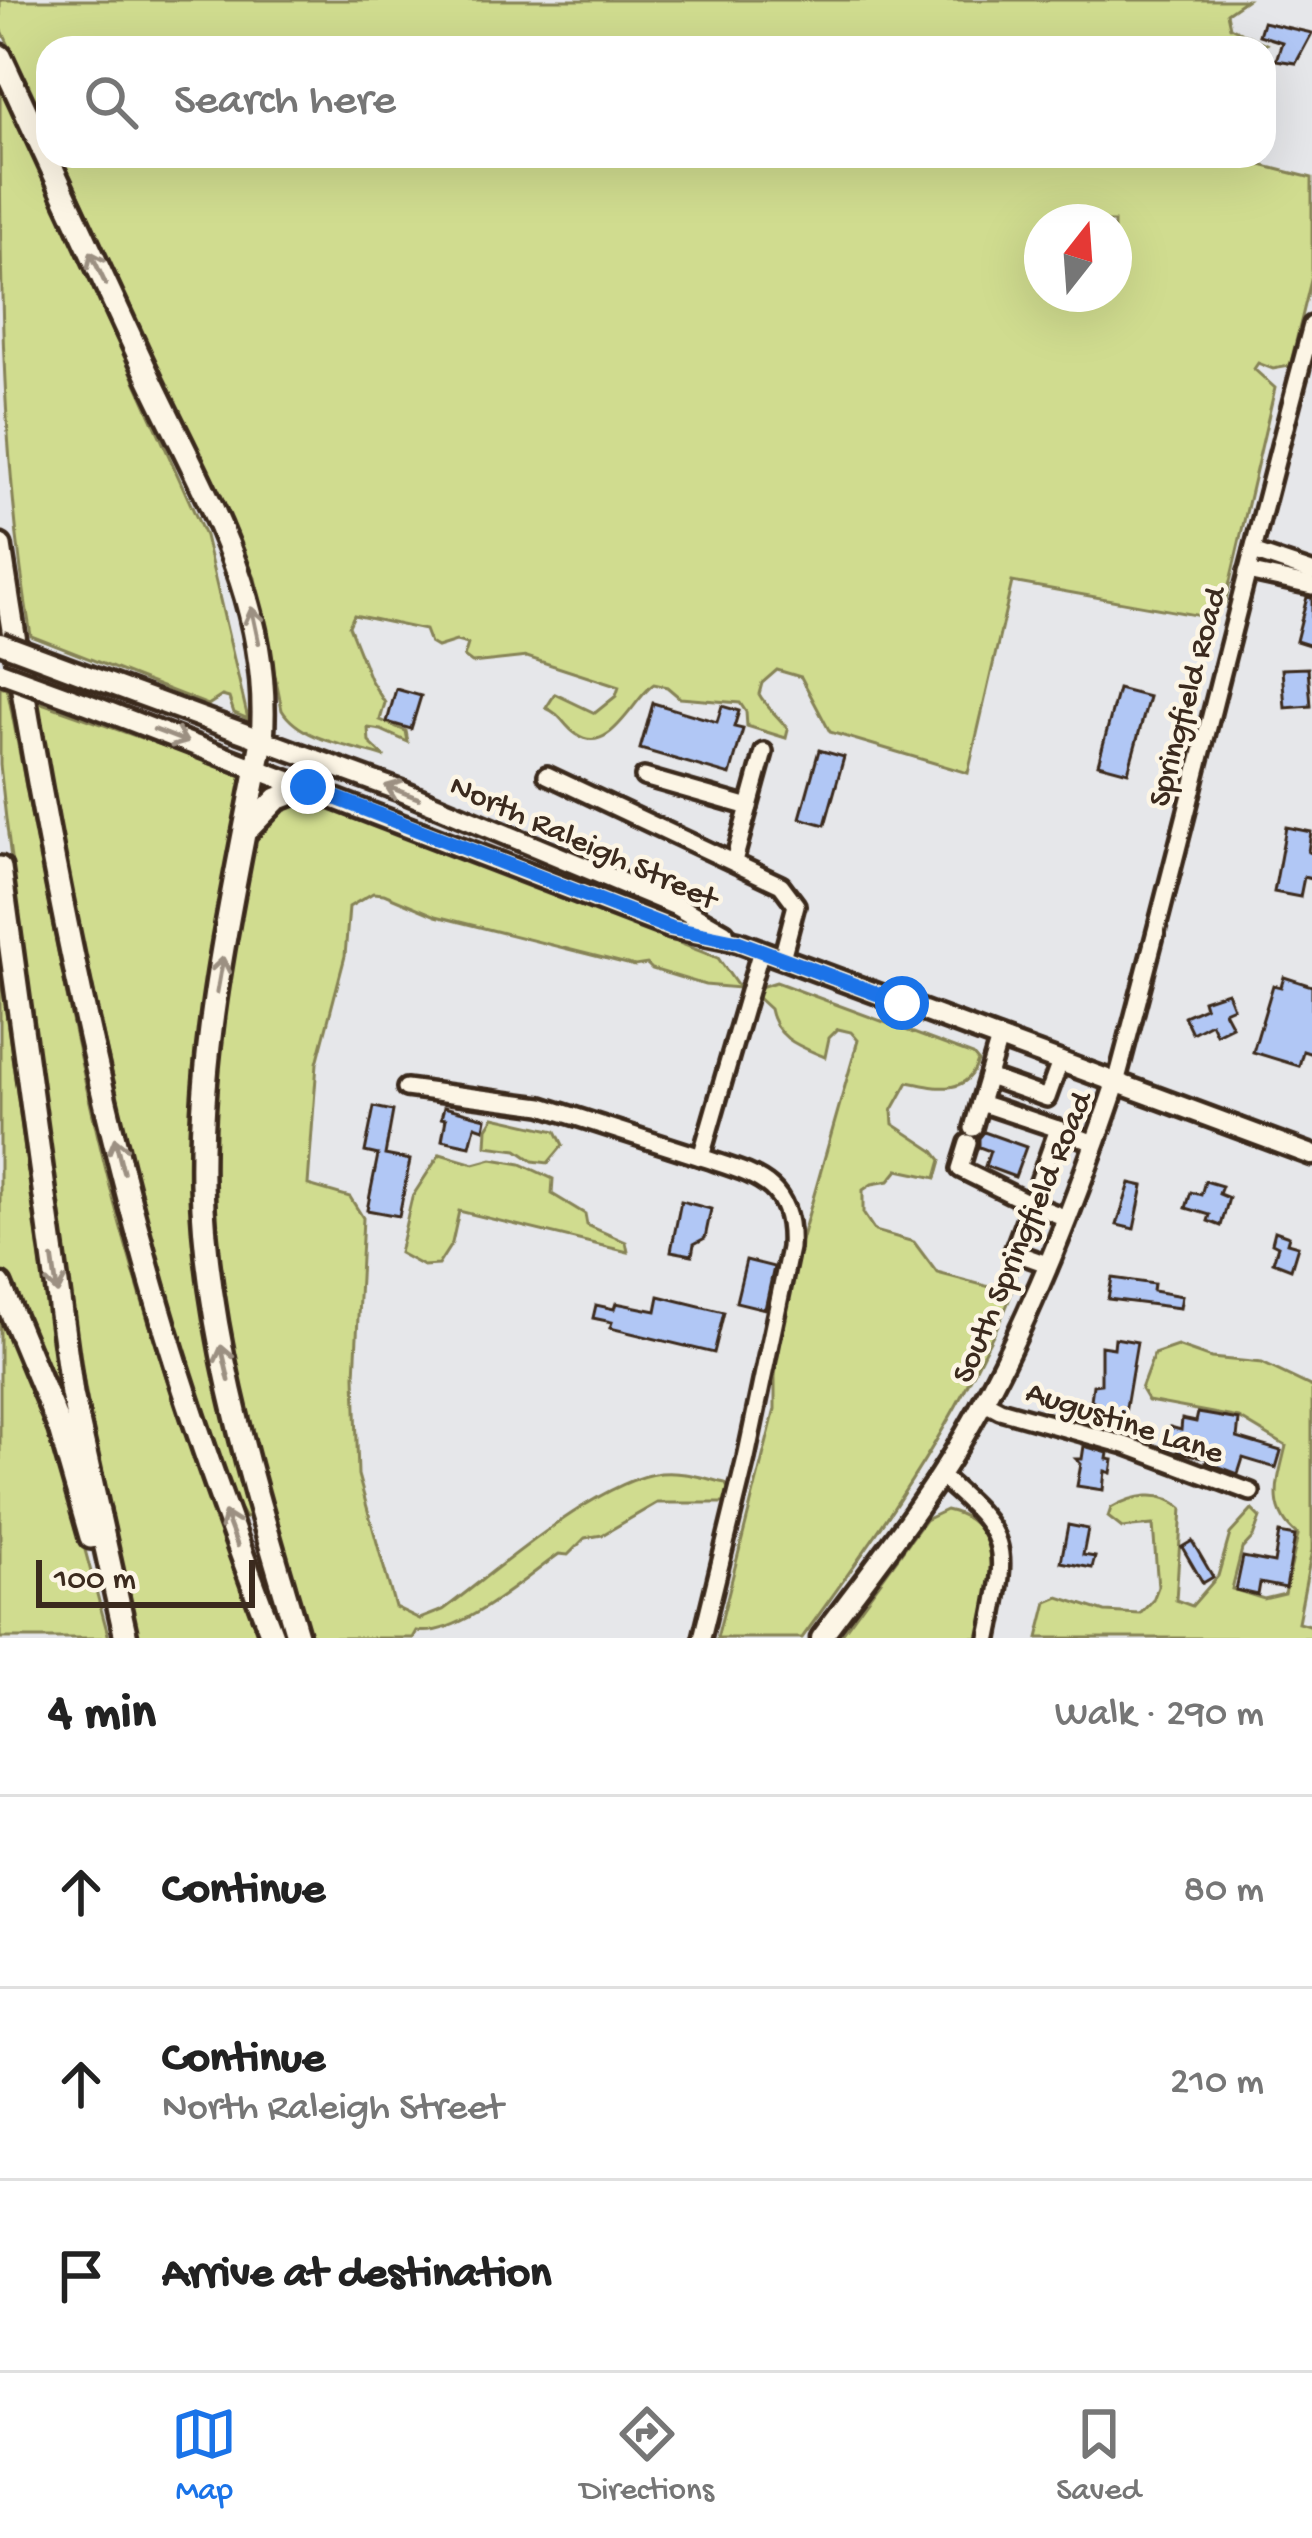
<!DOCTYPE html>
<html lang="en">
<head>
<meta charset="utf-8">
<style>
  body { margin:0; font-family:"Gochi Hand",sans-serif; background:#f2f2f2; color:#222 }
  .compass { position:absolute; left:1024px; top:204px; width:108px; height:108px; border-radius:50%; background:#fff; box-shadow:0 12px 48px #0002; rotate:17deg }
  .scale { position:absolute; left:36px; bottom:30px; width:219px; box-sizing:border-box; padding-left:12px; border:6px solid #3b2a1e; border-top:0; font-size:33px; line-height:42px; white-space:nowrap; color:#3b2a1e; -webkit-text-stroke:9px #fcf5e5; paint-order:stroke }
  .stop { position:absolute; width:36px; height:36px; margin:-27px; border:9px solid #1a73e8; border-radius:50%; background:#fff }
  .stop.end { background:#1a73e8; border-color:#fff; box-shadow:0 3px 12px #0008 }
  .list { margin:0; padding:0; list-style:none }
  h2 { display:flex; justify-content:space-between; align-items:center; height:156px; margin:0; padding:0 48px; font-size:51px }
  h2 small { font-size:39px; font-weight:400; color:#767676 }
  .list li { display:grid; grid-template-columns:78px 1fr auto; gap:36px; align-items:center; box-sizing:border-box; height:192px; padding:0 48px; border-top:3px solid #e0e0e0 }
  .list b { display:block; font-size:45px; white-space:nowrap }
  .list p { margin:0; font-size:39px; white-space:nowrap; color:#767676 }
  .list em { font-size:39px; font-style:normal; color:#767676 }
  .icon { flex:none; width:66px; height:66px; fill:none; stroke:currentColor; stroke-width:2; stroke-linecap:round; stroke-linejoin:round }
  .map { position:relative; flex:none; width:1312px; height:1638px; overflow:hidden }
  .search { position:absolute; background:#fff; box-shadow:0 12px 48px #0002; left:36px; right:36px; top:36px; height:132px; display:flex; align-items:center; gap:30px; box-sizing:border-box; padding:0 42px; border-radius:36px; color:#767676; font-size:45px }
  .sheet { height:732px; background:#fff }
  nav { display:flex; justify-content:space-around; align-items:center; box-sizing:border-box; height:168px; border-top:3px solid #e0e0e0; background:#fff; font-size:33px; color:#767676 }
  nav a { display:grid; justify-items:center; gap:6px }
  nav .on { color:#1a73e8 }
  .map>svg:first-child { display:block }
  .green { fill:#d0dc8f; stroke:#868356; stroke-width:3; fill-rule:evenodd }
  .building { fill:#b1c7f5; stroke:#3b2a1e; stroke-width:3 }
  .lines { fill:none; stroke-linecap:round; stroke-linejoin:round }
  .minor-casing { stroke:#3b2a1e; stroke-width:24 }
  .major-casing { stroke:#3b2a1e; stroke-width:27 }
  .highway-casing { stroke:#3b2a1e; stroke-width:30 }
  .minor { stroke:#fcf5e5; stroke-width:15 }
  .major { stroke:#fcf5e5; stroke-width:18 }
  .highway { stroke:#fcf5e5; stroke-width:21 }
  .major-bridge-casing { stroke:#3b2a1e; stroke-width:27; stroke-linecap:butt }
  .major-bridge { stroke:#fcf5e5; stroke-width:18 }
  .oneway { stroke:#9c9082 }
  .route { stroke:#1a73e8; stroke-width:15 }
  .labels { text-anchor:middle; stroke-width:9; stroke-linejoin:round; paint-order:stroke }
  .street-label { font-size:33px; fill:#3b2a1e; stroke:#fcf5e5 }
</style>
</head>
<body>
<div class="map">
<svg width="1312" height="1638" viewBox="0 0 1312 1638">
  <rect width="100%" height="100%" fill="#e6e7ea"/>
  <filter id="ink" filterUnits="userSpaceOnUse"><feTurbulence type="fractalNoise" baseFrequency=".00833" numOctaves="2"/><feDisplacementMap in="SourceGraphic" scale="24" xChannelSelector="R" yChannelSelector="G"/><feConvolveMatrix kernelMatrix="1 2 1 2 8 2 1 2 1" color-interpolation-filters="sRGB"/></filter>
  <g filter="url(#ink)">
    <g class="green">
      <path d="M0,0H1246L1227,13L1230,27L1266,44L1261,48H48V131L0,26Z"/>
      <path d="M0,71L103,297L100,303L205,536L248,719L234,713L229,698L222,696L208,705L31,636C0,458 0,255 0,71Z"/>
      <path d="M61,156H1225L1312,178V276L1290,366L1273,369L1258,363L1254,369L1275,388L1225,603L1206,617L1012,582L968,773L830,732L801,677L777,670L762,683L759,694C767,709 780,717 788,730L786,738L747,726L746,712L740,703L680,698L667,687L654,684C633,698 610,758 576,734C564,726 561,714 546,708L555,694L595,713L616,696L619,687L527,657L472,663L464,657L468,644L456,641L437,647L430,643L425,630L354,615L349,626L370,679L385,703L380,720L406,731L408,742L381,730L368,728L369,742L385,757C352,746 301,741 282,710L255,578ZM1042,222H1114V294H1042Z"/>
      <path d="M0,686L7,688C41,861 71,1035 115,1206C154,1353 206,1495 259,1638H139C70,1370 41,1093 6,819L0,765Z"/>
      <path d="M36,701L241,773L243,782L214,949L195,1128L249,1493V1517L245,1518L228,1489L197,1397L141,1203L64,859Z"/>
      <path d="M303,801L320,804L718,958L739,988L705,985L652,969L647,964L635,966L436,916L384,894L373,893L349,907L345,956L317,1063L308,1185L350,1197L363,1218L355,1376L358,1475L395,1607L420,1619L443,1610C496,1571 598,1480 661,1473C683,1471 704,1478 725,1483L733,1496L727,1503H657L602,1535L585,1538L568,1555L559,1554C525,1578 458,1638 417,1631L413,1638H302C276,1541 250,1444 231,1345C220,1288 209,1231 209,1173C210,1091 224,1009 238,928C246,880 246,814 303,801Z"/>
      <path d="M0,969L46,1301L81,1476L0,1269Z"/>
      <path d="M776,982L973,1055L978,1061C968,1096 936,1088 908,1082L892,1111L893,1124L934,1151L941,1160L936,1178L898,1170L889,1181L872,1184L863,1190V1213L875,1231L914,1242L937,1273L1001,1290L1009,1263L1016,1268C1014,1300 997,1326 983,1354C933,1457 869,1546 802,1638H717L775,1409V1376L785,1297L858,1040L851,1032L838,1029L829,1038L825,1057C799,1046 776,1039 770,1009L756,996L760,987Z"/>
      <path d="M494,1117L556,1131L563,1145L548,1163L533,1161L517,1150L486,1146L487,1128Z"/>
      <path d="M440,1154L474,1164L492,1159L521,1164L553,1179L552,1194L585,1214L587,1225L626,1242L628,1252L459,1211L452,1243L438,1265L423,1266L399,1253L412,1197Z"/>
      <path d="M0,1300L52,1429L109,1638H0Z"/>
      <path d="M1177,1346L1211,1358L1262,1363L1312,1387V1550L1298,1622L1312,1626V1638H1038L1047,1602L1059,1597L1105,1612L1140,1614L1153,1600L1158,1587L1153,1525L1122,1528L1108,1517L1111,1508C1133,1495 1161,1489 1182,1508L1176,1600L1192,1606L1218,1576L1230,1534L1252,1510L1260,1518L1253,1537L1242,1549L1232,1589L1264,1599L1285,1594L1298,1535C1266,1510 1278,1480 1286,1446L1239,1418L1148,1401L1141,1389L1154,1354Z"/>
      <path d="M946,1510C1010,1523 989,1592 980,1638H839L925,1520Z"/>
    </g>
    <g class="building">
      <path d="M1263,22L1312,33L1296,63L1276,60L1282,42L1259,35Z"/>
      <path d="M1307,597L1312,598V646L1296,641Z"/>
      <path d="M1308,668L1311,706L1285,708L1282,669Z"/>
      <path d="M396,689L421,696L411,729L387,722Z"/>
      <path d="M1118,689L1149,697L1128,772L1098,764Z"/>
      <path d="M653,703L717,722L722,706L739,711L734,727L743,729L730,775L640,749Z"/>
      <path d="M819,750L844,757L825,825L800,818Z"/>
      <path d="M1286,827L1311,832L1308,852L1312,853V879L1304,877L1300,897L1274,892Z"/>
      <path d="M1284,977L1312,986V1054L1303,1051L1299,1066L1253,1052L1273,985L1281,987Z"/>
      <path d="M1227,992L1233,1007L1224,1011L1232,1026L1216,1034L1211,1023L1192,1033L1184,1016L1205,1007L1203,1000Z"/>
      <path d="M374,1107L393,1111L385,1155L410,1160L399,1216L367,1210L378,1155L365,1152Z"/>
      <path d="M444,1107L486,1118L484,1129L475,1126L470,1146L442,1140L446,1119L441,1118Z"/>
      <path d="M984,1132L1026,1147L1015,1177L985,1166L990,1151L979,1147V1138Z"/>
      <path d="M1205,1181L1222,1186L1219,1194L1229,1198L1221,1226L1208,1221L1210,1215L1186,1208L1191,1192L1201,1195Z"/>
      <path d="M1130,1183L1143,1186L1134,1229L1117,1225Z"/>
      <path d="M681,1201L711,1209L705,1238L694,1244L692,1255L671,1251Z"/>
      <path d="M1275,1231L1289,1236L1287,1243L1298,1246L1291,1269L1273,1262L1278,1246L1272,1243Z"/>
      <path d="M746,1260L774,1267L765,1309L736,1302Z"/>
      <path d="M1112,1278L1154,1284L1153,1291L1182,1296L1180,1308L1108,1299Z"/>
      <path d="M659,1296L724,1312L714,1353L610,1328L612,1322L593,1318L596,1305L614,1309L616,1303L656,1311Z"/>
      <path d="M1115,1338L1137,1342L1124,1419L1095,1415L1096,1402L1091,1400L1093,1385L1101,1384V1346L1114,1348Z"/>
      <path d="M1198,1413L1239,1420L1237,1438L1281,1451L1276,1468L1243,1458L1238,1474L1206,1462L1208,1458L1177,1452L1179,1443L1168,1441L1170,1427L1181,1430L1182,1419L1196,1422Z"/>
      <path d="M1084,1446L1108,1453L1107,1459L1113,1460L1111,1473L1105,1471L1103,1490L1077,1486L1081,1464L1076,1459H1082Z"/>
      <path d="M1068,1525L1088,1529L1083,1555L1095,1557L1092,1568L1061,1562Z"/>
      <path d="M1279,1533L1295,1536L1286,1588L1260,1583L1258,1595L1236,1590L1243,1557L1274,1563Z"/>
      <path d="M1192,1541L1213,1577L1203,1583L1182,1547Z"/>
    </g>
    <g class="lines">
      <g class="minor-casing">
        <g id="minor">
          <path d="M1253,552L1312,572"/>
          <path d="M1247,572L1312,586"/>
          <path d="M547,775L781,885L796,905L782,958"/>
          <path d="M644,777L749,807"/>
          <path d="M734,861L764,752"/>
          <path d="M999,1039L980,1103L1058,1129"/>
          <path d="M988,1077L1047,1098L1060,1062"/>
          <path d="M1116,1083C1184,831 1244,577 1312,325"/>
          <path d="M406,1088L542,1106L701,1157"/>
          <path d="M973,1128L980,1103"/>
          <path d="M968,1143L960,1169L1031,1204L1058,1129L1094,1143"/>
          <path d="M1047,1264L1013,1252L1031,1204L1066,1218"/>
          <path d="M983,1401L1000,1410L1125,1445L1251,1492"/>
          <path d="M940,1476C1013,1538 1007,1547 989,1638"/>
          <path d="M702,1638L746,1458L790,1248C794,1181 754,1175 701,1157L761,950"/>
        </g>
      </g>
      <g class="major-casing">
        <g id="major">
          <path d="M91,677L401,791L675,905L724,933"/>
          <path d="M85,703L670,928L738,942L1312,1155"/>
          <path d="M821,1638C861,1584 904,1531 940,1475C1016,1358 1072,1214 1116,1083"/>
        </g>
      </g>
      <g class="highway-casing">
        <g id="highway">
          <path d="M0,56C48,161 97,266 146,371C203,493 273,601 262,741C235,886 199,1035 202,1184C206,1339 255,1490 298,1638"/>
          <path d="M0,546C36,785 81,1025 145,1259C180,1388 226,1513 273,1638"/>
          <path d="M249,828L277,799L308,787"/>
          <path d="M0,868L72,1394L126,1638"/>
          <path d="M0,1285L60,1429L91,1537"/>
        </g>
      </g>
      <use href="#minor" class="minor"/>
      <use href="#major" class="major"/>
      <use href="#highway" class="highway"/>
      <g class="major-bridge-casing">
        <g id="major-bridge">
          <path d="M0,643L91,677"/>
          <path d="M0,672L85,703"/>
        </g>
      </g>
      <use href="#major-bridge" class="major-bridge"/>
    </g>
    <defs><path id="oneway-shaft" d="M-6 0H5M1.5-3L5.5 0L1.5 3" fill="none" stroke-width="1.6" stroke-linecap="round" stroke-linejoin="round" transform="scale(3)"/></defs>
    <g class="oneway">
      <use href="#oneway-shaft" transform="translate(98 268) rotate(-115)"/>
      <use href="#oneway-shaft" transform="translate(255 625) rotate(-102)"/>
      <use href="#oneway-shaft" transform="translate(171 736) rotate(21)"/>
      <use href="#oneway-shaft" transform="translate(402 792) rotate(-159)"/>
      <use href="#oneway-shaft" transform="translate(220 975) rotate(-80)"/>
      <use href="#oneway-shaft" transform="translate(119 1155) rotate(-104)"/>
      <use href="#oneway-shaft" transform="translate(55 1276) rotate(82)"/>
      <use href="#oneway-shaft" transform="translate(225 1363) rotate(-103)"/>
      <use href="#oneway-shaft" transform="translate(231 1529) rotate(-111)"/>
    </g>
  </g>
  <g class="lines" filter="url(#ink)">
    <path class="route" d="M308,787L670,928L738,942L902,1003"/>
  </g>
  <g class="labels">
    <g class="street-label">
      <text transform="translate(1184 696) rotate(-75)" y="12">Springfield Road</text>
      <text transform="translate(585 839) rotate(24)" y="12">North Raleigh Street</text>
      <text transform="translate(1019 1236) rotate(-67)" y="12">South Springfield Road</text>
      <text transform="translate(1126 1419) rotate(18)" y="12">Augustine Lane</text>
    </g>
  </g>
</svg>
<svg class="compass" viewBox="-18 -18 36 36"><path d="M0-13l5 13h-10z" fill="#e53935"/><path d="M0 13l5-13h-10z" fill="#767676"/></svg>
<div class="scale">100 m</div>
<div class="stop" style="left:902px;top:1003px"></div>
<div class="stop end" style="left:308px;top:787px"></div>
<div class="search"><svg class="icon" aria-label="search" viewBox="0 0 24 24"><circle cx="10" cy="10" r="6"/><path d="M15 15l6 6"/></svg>Search here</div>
</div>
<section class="sheet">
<h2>4 min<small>Walk · 290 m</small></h2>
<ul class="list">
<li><svg class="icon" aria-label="ahead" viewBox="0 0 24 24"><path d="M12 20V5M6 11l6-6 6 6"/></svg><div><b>Continue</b></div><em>80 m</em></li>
<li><svg class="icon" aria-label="ahead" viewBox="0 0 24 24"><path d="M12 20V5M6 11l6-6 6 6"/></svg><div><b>Continue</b><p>North Raleigh Street</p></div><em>210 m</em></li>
<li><svg class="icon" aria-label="arrive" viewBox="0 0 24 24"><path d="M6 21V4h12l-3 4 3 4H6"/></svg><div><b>Arrive at destination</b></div></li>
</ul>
</section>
<nav>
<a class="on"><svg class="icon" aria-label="map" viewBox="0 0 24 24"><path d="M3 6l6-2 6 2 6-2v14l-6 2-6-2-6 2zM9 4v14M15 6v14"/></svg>Map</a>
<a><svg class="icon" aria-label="directions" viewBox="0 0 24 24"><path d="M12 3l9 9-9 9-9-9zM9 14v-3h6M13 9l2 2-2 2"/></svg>Directions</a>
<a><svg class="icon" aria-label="saved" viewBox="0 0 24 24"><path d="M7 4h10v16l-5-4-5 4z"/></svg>Saved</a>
</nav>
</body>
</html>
